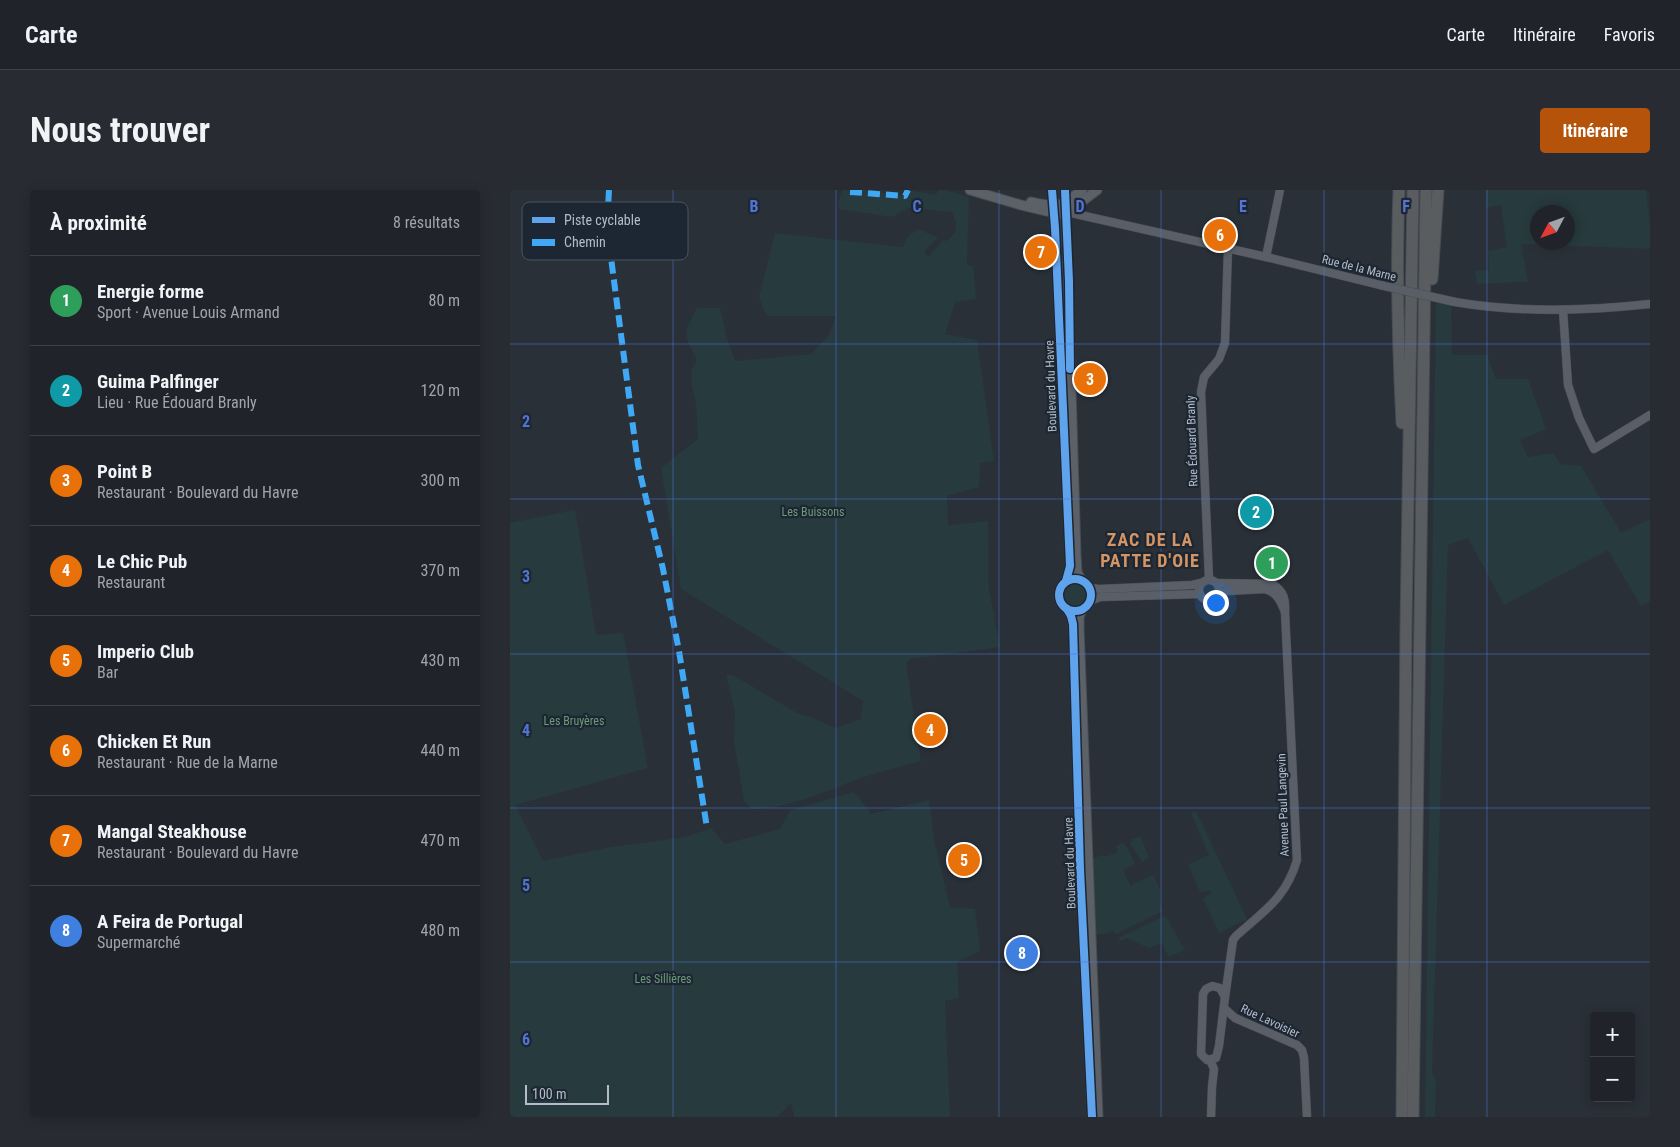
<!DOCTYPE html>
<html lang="fr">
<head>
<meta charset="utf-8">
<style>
  body { margin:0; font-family:"Roboto Condensed",sans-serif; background:#282c32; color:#f1f3f6 }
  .controls { position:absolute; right:15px; bottom:15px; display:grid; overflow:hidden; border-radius:5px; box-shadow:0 2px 12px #0003 }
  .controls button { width:45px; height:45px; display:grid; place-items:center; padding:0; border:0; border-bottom:1px solid #3d4147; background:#20242a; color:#f1f3f6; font:25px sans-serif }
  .compass { position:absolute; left:1020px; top:15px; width:45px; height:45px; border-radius:50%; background:#20242a; box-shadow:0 2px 12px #0003; rotate:229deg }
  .scale { position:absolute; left:15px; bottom:12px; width:84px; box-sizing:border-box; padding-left:5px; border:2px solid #b4bcc9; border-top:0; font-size:14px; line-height:18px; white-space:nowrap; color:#b4bcc9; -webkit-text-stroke:4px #1d2633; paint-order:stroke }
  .you { position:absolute; left:705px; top:412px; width:18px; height:18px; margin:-12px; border:4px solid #fff; border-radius:50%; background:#1a73e8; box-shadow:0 0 0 8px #1a73e833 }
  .badge { display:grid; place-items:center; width:32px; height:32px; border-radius:50%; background:#b45309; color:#fff; font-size:16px; font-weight:700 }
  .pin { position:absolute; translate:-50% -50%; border:2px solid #fff; box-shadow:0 1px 5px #0006 }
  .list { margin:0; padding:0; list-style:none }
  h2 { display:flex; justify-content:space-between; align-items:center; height:65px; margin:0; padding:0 20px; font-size:21px }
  h2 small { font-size:16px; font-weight:400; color:#a2a4a8 }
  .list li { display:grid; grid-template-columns:32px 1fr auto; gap:15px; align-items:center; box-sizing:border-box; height:90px; padding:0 20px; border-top:1px solid #3d4147 }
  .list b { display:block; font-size:19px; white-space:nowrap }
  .list p { margin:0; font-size:16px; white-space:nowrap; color:#a2a4a8 }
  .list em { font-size:16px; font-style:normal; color:#a2a4a8 }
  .map { position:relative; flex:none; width:1140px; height:927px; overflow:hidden; border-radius:5px }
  header { display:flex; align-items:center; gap:30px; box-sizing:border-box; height:70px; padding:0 25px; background:#20242a; border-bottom:1px solid #3d4147 }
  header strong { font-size:24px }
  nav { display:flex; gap:28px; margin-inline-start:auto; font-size:18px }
  .intro { display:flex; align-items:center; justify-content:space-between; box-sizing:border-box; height:120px; padding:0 30px }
  h1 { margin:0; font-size:35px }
  .button { padding:12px 22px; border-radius:5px; background:#b45309; color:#fff; font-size:18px; font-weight:700 }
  main { display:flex; gap:30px; padding:0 30px }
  aside { flex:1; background:#20242a; border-radius:5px; box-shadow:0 2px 12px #0003 }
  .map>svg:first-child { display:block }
  .green { fill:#273a3e; fill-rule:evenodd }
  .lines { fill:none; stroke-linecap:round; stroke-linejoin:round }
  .minor-casing { stroke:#484c53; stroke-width:9 }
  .major-casing { stroke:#484c55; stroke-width:11 }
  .highway-casing { stroke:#474c53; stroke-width:13 }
  .minor { stroke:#5a5e66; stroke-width:8 }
  .major { stroke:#5c6168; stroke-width:9 }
  .highway { stroke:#5a5d60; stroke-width:11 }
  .minor-bridge-casing { stroke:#484c53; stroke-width:9; stroke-linecap:butt }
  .minor-bridge { stroke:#5a5e66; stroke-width:8 }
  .quiet { stroke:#3fa9f5; stroke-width:6; stroke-dasharray:12 6; stroke-linecap:butt }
  .cycleway-casing { stroke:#1d2633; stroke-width:11 }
  .cycleway { stroke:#60a3ed; stroke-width:8 }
  .grid { fill:none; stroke:#5274d3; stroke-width:1; stroke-opacity:0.55 }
  .labels { text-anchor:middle; stroke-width:4.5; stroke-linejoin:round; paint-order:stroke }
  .street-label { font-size:12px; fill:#b4bcc9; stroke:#1d2633 }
  .park-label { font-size:12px; fill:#6b9a76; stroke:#1d2633 }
  .district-label { font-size:18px; font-weight:bold; letter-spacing:1px; fill:#d59563; stroke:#1d2633 }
  .key { fill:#1d2633; stroke:#4a5360; stroke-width:1 }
  .key-label { font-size:14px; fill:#b4bcc9 }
  .grid-label { font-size:16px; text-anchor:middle; font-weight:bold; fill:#5274d3; stroke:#1d2633; stroke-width:4.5; stroke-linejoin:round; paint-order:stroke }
</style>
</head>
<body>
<header>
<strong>Carte</strong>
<nav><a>Carte</a><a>Itinéraire</a><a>Favoris</a></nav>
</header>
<div class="intro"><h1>Nous trouver</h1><a class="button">Itinéraire</a></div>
<main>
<aside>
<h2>À proximité<small>8 résultats</small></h2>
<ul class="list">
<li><span class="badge" style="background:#2e9e5b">1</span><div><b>Energie forme</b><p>Sport · Avenue Louis Armand</p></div><em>80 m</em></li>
<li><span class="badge" style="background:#0f9aa8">2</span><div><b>Guima Palfinger</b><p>Lieu · Rue Édouard Branly</p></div><em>120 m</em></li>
<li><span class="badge" style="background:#e8710a">3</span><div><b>Point B</b><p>Restaurant · Boulevard du Havre</p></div><em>300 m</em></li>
<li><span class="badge" style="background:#e8710a">4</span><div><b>Le Chic Pub</b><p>Restaurant</p></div><em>370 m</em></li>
<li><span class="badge" style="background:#e8710a">5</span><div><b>Imperio Club</b><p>Bar</p></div><em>430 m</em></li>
<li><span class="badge" style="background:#e8710a">6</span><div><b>Chicken Et Run</b><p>Restaurant · Rue de la Marne</p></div><em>440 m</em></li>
<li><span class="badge" style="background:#e8710a">7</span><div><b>Mangal Steakhouse</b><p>Restaurant · Boulevard du Havre</p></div><em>470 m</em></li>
<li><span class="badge" style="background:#3f7fe0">8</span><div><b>A Feira de Portugal</b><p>Supermarché</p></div><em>480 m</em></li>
</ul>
</aside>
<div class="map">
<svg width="1140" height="927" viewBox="0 0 1140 927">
  <rect width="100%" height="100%" fill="#2a3038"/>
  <g class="green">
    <path d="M332,0H356L395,6L398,0L426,5L428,0H435L459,7L457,75L463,76L466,109L445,112L435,144L467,150L484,271L470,273L469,297L437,306L438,335L478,331L479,400L490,457L400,469L396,474L411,571C390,577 369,582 348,589C314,602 278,619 241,619L234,611L224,552L225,521L216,485H223L287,523L303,528L326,538L351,529L353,511L171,399L151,278L188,249L186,213L182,196L181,181L187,170C173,144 173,144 187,118H210L217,148L225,171L301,164L319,145L326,126H258L254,121L249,107L265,43L393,57L398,46L409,39L428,48L414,61L418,67L433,50L437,51L445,43L446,32L442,22L399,18L382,27L329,19L328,13Z"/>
    <path d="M976,0H1136L1140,35V59L1011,54L1018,92L967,94L965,81L979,80L978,61L997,57L991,15L975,18ZM1028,22H1058V52H1028Z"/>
    <path d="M926,109L941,112L942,165H977L986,189H1018L1036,239L1010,250L1018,267L1044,263L1050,274L1071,276L1111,343L1140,329V411L1131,416L1098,360L994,415L958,348L938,355L922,883L926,890L925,927H915Z"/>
    <path d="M65,320L86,445L113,443L138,578L5,615L33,671L101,657L176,647L201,638L215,654L270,639L281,620L344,602L361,624L419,610L425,654L440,717L465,719L470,761L447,772L449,808L435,811L440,927H284L281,913L267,927H0V333Z"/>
    <circle cx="564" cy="405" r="13"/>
    <path d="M686,621L737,729L709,743L693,708L702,703L700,700L690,702L678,675L699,665L681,623Z"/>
    <path d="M630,646L639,667L632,672L620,654L622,649Z"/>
    <path d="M613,653L617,657L625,674L613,680L621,697L622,695L643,685L650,699V713L653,721L606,744L602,740C598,745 591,744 586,744L583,668L594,665L595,667L608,662L606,656Z"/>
    <path d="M654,726L658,730L672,756L676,759L659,767L652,753L639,758L617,748L610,751L608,748Z"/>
  </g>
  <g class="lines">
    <g class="minor-casing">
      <g id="minor">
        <path d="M557,22L756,67L870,95"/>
        <path d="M756,67L770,0"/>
        <path d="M945,112C1009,123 1076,121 1140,114"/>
        <path d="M1053,120L1058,195L1069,228L1084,259L1140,225"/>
        <path d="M699,389L691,202L694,187L709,169L715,153L718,58"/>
        <circle cx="699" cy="400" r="10"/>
        <path d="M707,393L762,394C774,401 776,410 775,422C771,412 767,402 755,399L717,401L708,404"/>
        <path d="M579,398L589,399L682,395L691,393"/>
        <path d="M580,411L590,407L690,404"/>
        <path d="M702,796L710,798L715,807L709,856L706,868L697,870L691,864L693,804L696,799Z"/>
        <path d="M715,807L723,750L726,746C754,721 776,708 787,670L775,422"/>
        <path d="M714,818L725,828L787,855L792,860L794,868L797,927"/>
        <path d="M700,870L704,879L702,897L701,927"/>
      </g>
    </g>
    <g class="major-casing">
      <g id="major">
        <path d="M460,0L511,15L549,24L563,18L587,0"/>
        <path d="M542,0L545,38L560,376L556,391"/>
        <path d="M555,0L566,365L567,382L571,390"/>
        <path d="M521,12C548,18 550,18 572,0"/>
        <circle cx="565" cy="405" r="16"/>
        <path d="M557,419L561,426L563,434L570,679L582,927"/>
        <path d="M572,419L569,427V438L588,927"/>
      </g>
    </g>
    <g class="highway-casing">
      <g id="highway">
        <path d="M889,0C886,78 888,156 892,233"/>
        <path d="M922,89L928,0"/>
        <path d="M892,927L896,436L903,0"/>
        <path d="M903,927L916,0"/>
      </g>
    </g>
    <use href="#minor" class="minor"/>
    <use href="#major" class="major"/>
    <use href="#highway" class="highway"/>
    <g class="minor-bridge-casing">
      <path id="minor-bridge" d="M870,95L945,112"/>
    </g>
    <use href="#minor-bridge" class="minor-bridge"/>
    <g class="quiet">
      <path d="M99,0L97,37L128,275L153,379L169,461L197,638"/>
      <path d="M340,2L395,6L398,0"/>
    </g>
    <g class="cycleway-casing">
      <g id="cycleway">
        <path d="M542,0L545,38L560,376L556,391"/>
        <path d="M555,0L559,91L560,179"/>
        <circle cx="565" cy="405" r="16"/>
        <path d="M557,419L561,426L563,434L570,679L582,927"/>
      </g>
    </g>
    <use href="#cycleway" class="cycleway"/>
  </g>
  <path class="grid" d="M163,0V927M326,0V927M489,0V927M651,0V927M814,0V927M977,0V927M0,154H1140M0,309H1140M0,464H1140M0,618H1140M0,772H1140"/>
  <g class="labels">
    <g class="street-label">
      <text transform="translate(849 78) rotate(14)" y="4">Rue de la Marne</text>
      <text transform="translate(541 196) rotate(-92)" y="4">Boulevard du Havre</text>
      <text transform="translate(682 251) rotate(-92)" y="4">Rue Édouard Branly</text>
      <text transform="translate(773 615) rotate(-92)" y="4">Avenue Paul Langevin</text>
      <text transform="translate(560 673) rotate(-92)" y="4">Boulevard du Havre</text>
      <text transform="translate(760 831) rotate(25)" y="4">Rue Lavoisier</text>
    </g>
    <g class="park-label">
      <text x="303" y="326">Les Buissons</text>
      <text x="64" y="535">Les Bruyères</text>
      <text x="153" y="793">Les Sillières</text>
    </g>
    <g class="district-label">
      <text x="640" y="356">ZAC DE LA<tspan x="640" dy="21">PATTE D'OIE</tspan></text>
    </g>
  </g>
  <rect x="12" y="12" width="166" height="58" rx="8" class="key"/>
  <rect x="22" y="27" width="23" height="6" fill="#60a3ed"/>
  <rect x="22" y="49" width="23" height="7" fill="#3fa9f5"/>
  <g class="key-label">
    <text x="54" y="35">Piste cyclable</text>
    <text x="54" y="57">Chemin</text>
  </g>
  <g class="grid-label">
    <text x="244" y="22">B</text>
    <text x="407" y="22">C</text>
    <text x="570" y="22">D</text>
    <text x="733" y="22">E</text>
    <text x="896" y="22">F</text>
    <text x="16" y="237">2</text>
    <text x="16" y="392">3</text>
    <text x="16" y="546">4</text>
    <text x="16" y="701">5</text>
    <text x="16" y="855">6</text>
  </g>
</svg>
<div class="controls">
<button>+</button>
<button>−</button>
</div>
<svg class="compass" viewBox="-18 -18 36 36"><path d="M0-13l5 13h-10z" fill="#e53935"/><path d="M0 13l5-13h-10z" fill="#a2a4a8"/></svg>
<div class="scale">100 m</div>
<div class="you"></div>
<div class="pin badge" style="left:762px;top:373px;background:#2e9e5b">1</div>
<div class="pin badge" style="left:746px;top:322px;background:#0f9aa8">2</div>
<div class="pin badge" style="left:580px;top:189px;background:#e8710a">3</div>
<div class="pin badge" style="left:420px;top:540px;background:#e8710a">4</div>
<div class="pin badge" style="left:454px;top:670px;background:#e8710a">5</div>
<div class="pin badge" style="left:710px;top:45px;background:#e8710a">6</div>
<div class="pin badge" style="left:531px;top:62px;background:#e8710a">7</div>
<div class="pin badge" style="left:512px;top:763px;background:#3f7fe0">8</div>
</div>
</main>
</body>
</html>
